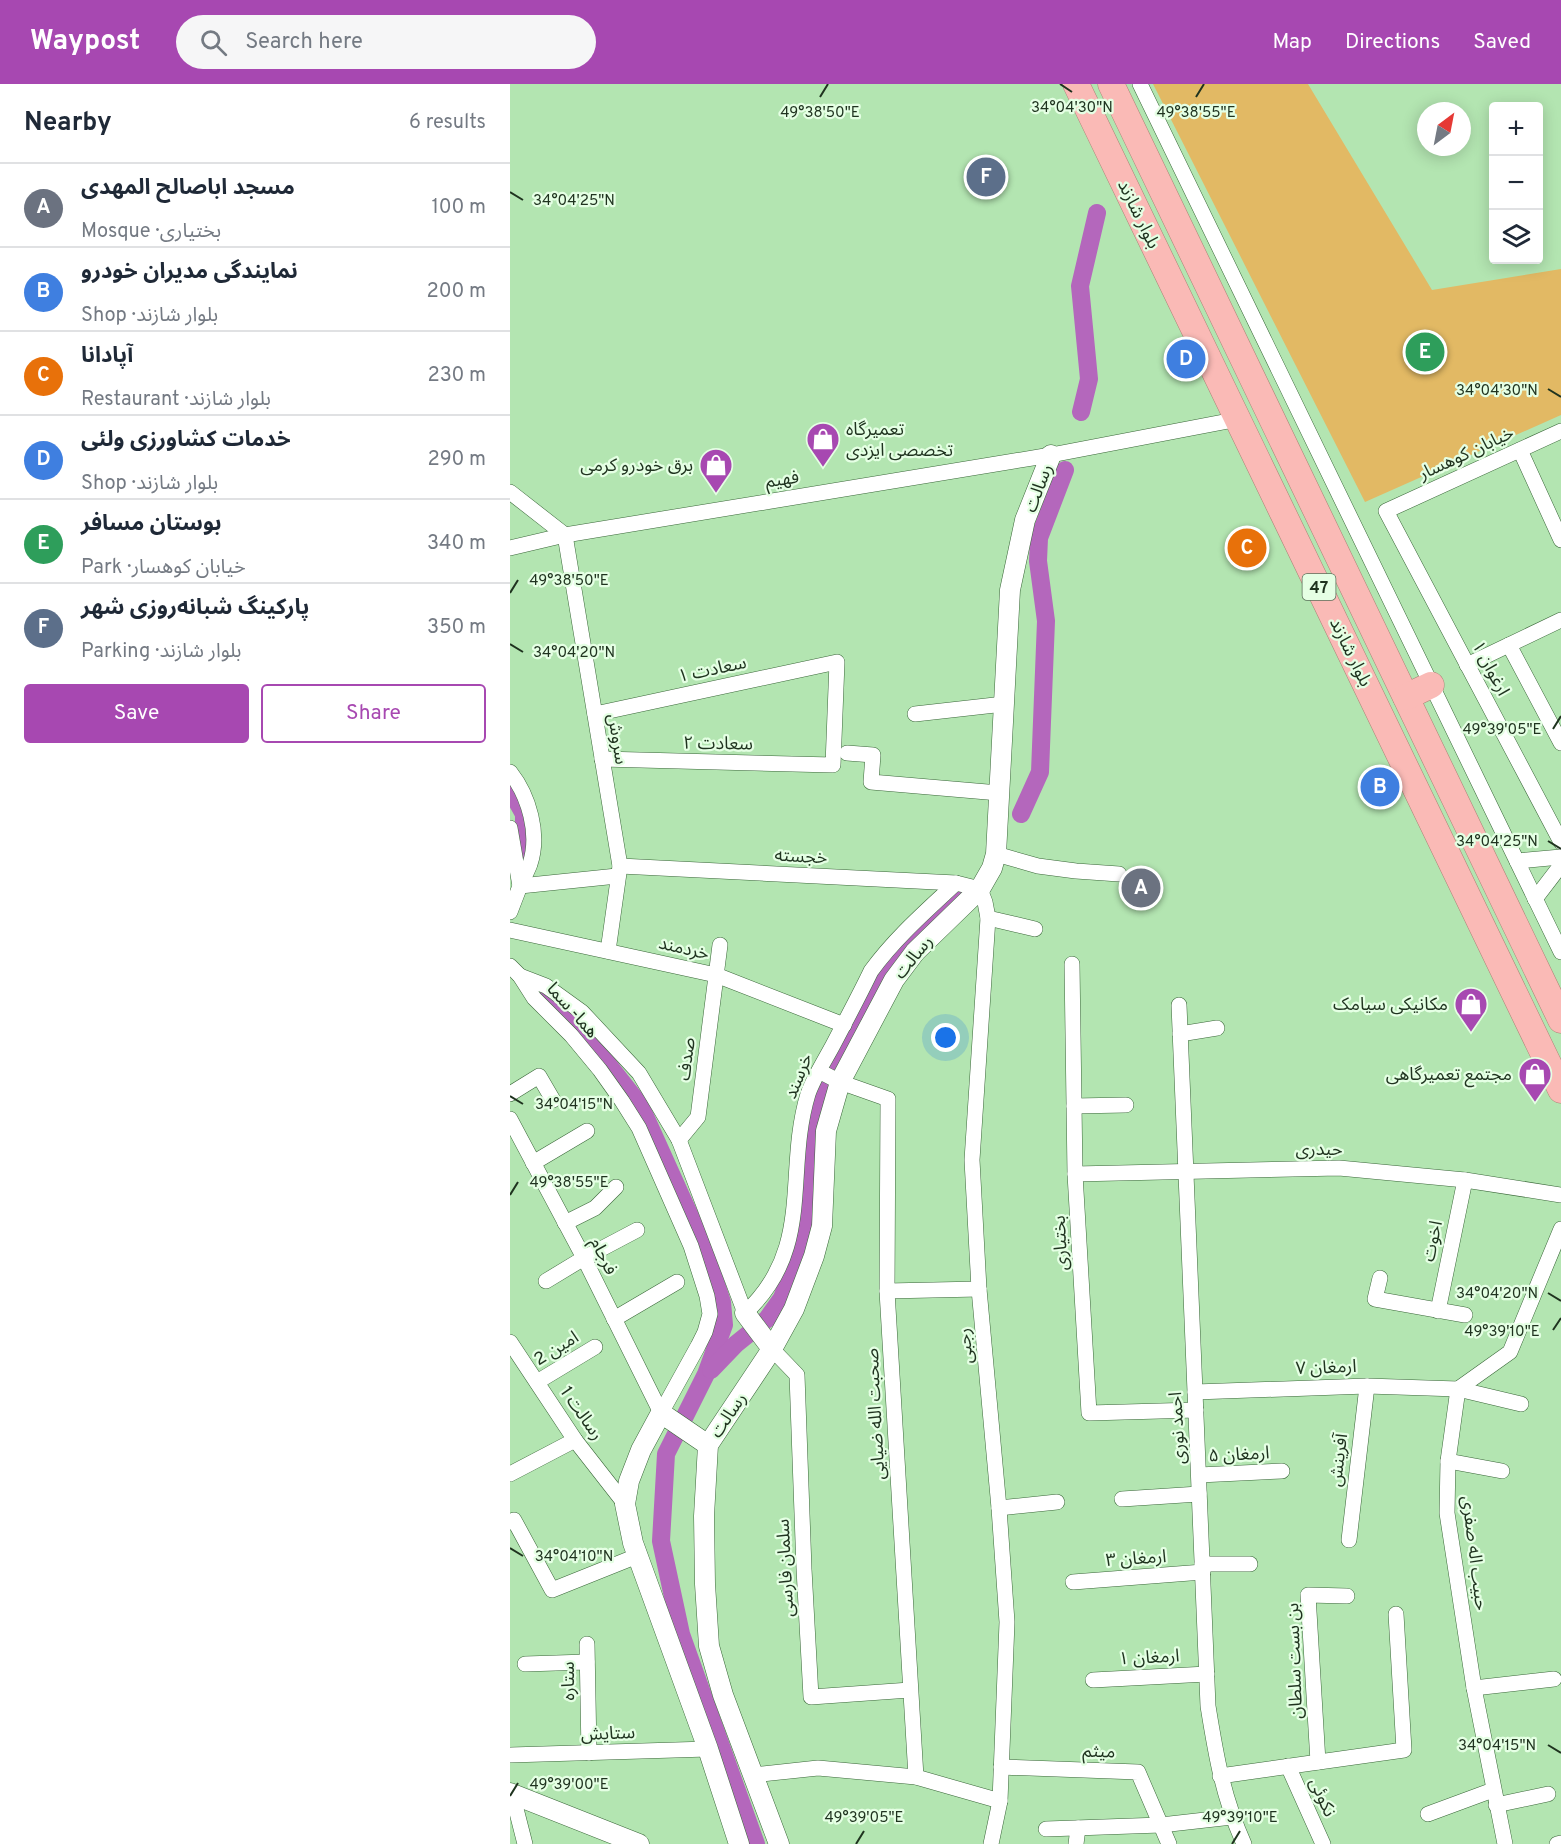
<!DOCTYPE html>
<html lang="en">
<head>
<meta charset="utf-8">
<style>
  body { margin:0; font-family:Overpass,"Noto Sans Arabic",sans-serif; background:#f6f6f7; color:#1f2937 }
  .controls { position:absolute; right:18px; top:18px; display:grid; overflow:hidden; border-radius:6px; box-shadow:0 3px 15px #0003 }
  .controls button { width:54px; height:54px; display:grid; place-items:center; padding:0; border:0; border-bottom:2px solid #e0e1e3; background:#fff; color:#1f2937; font:30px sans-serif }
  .compass { position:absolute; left:907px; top:18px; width:54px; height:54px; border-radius:50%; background:#fff; box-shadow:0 3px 15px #0003; rotate:32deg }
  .you { position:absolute; left:436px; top:954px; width:21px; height:21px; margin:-15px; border:4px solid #fff; border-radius:50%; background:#1a73e8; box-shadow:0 0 0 9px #1a73e833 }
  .badge { display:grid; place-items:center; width:39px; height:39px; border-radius:50%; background:#a748b1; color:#fff; font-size:20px; font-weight:700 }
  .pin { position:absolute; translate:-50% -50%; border:3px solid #fff; box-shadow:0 2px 6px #0006 }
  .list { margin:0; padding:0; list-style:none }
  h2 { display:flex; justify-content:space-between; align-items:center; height:78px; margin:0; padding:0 24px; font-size:26px }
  h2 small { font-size:20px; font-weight:400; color:#747a83 }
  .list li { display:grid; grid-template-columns:39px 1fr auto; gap:18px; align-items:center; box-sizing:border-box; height:84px; padding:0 24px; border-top:2px solid #e0e1e3 }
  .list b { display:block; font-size:22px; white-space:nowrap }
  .list p { margin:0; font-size:20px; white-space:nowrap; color:#747a83 }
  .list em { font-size:20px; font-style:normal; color:#747a83 }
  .actions { display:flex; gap:12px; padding:18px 24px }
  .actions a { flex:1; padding:14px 0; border:2px solid #a748b1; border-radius:6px; text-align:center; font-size:21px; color:#a748b1 }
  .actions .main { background:#a748b1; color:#fff }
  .icon { flex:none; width:33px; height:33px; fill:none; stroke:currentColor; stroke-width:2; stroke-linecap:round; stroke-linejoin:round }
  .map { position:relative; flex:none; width:1051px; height:1760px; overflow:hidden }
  header { display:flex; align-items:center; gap:36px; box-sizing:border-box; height:84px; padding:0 30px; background:#a748b1; color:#fff }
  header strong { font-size:28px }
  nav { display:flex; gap:33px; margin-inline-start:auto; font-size:21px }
  .search { width:420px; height:54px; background:#f6f6f7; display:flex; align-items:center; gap:15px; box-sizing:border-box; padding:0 21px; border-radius:33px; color:#747a83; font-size:22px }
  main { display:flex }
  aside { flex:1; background:#fff }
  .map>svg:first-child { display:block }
  .green { fill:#e2b964 }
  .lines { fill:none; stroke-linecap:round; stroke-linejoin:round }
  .canal { stroke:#b467bc; stroke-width:18 }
  .minor-casing { stroke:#3a6739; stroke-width:16 }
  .tertiary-casing { stroke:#3a6739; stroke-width:21 }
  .trunk-casing { stroke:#ac8075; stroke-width:27 }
  .minor { stroke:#fff; stroke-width:15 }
  .tertiary { stroke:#fff; stroke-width:20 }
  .trunk { stroke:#fabab6; stroke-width:26 }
  .ticks { fill:none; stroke:#1f331f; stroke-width:2 }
  .labels { text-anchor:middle; stroke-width:4.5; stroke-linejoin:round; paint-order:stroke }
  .shield { fill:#e5ffe4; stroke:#5a705a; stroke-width:1.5 }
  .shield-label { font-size:16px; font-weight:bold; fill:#1f331f }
  .street-label { font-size:18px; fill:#1f331f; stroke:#e5ffe4 }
  .poi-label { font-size:18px; fill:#1f331f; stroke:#e5ffe4; text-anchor:end }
  .ticks-label { font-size:15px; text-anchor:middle; fill:#1f331f; stroke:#e5ffe4; stroke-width:4.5; stroke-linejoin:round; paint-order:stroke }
</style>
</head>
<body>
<header>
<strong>Waypost</strong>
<div class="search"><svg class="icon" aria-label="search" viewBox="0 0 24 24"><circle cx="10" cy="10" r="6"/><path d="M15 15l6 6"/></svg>Search here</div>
<nav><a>Map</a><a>Directions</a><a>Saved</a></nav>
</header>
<main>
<aside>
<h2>Nearby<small>6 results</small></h2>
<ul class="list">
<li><span class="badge" style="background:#6b7280">A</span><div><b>مسجد اباصالح المهدی</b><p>Mosque · بختیاری</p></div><em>100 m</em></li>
<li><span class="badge" style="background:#3f7fe0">B</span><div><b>نمایندگی مدیران خودرو</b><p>Shop · بلوار شازند</p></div><em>200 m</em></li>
<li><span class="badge" style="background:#e8710a">C</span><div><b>آپادانا</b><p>Restaurant · بلوار شازند</p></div><em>230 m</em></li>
<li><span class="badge" style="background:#3f7fe0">D</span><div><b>خدمات کشاورزی ولئی</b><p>Shop · بلوار شازند</p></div><em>290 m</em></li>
<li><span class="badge" style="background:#2e9e5b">E</span><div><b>بوستان مسافر</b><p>Park · خیابان کوهسار</p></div><em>340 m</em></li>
<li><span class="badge" style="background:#5c6f8a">F</span><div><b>پارکینگ شبانه‌روزی شهر</b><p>Parking · بلوار شازند</p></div><em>350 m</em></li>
</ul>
<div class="actions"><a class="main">Save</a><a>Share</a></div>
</aside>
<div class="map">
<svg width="1051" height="1760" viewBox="0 0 1051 1760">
  <rect width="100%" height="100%" fill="#b3e5b1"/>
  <path class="green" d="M643,0H798L922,206L1051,185V331L855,418Z"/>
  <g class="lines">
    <g class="canal">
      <path d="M571,328L579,295L570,202L587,129"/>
      <path d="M0,705L14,730V781"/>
      <path d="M511,730L530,688L536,537L528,477L529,454L555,386"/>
      <path d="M33,909L67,941L130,1021L194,1163L212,1218L214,1241L196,1290L156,1370L151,1457L171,1550L246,1760"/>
      <path d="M201,1286L226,1260L257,1235L272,1214L284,1182L295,1143L306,1024L313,1000L326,975L369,894L400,856L449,814"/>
    </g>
    <g class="minor-casing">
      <g id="minor">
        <path d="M630,0L1051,868"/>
        <path d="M1051,347L876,427L1051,758"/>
        <path d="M1010,366L1051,456"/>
        <path d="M0,408L55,451L110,782L98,867"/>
        <path d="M0,464L55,451L541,371L729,335"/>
        <path d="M999,561L1051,659"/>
        <path d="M957,581L1051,536"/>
        <path d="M85,630L327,578L323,681L92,675"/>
        <path d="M405,630L494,620"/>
        <path d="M337,669L363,671L361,698L489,709"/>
        <path d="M0,688C19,712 30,750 20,780C17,788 13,795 10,802"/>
        <path d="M0,744L10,802L0,828"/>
        <path d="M486,770L528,782L566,787L609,790"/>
        <path d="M1007,777L1051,773"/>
        <path d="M110,782L446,799L470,805L475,818L478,834L462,1076L469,1205L489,1424L497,1538L490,1717L481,1760"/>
        <path d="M10,802L107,792"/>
        <path d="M1025,815L1051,781"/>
        <path d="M478,834L525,845"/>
        <path d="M0,846L206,891L334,941"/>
        <path d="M562,880L565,1090L579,1329L686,1326"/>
        <path d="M0,882L10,892L24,914L61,951L90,986L112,1017L129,1044L181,1162L197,1212L200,1230L195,1248L188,1262L151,1329"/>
        <path d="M10,892L36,902L72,928L129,989L169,1056L235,1229C305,1164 274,1089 298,1010C304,993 315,976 323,961C336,936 349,912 361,887C385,854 416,827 446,799"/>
        <path d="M669,921L698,1622C706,1672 713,1713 734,1760"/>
        <path d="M670,950L707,944"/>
        <path d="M309,987L330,998L378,1015L377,1207L406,1693"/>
        <path d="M0,1010L29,992L43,1016"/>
        <path d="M564,1022L616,1021"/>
        <path d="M0,1035L74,1174L151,1329"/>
        <path d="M169,1056L188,1033L210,861"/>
        <path d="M23,1079L77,1047"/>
        <path d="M565,1090L829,1084L955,1096L1051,1111"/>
        <path d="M55,1139L85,1124L106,1103"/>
        <path d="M870,1194L865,1215L955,1231"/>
        <path d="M36,1197L74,1174L127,1146"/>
        <path d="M377,1207L469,1205"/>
        <path d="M928,1227L955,1096"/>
        <path d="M104,1235L167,1198"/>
        <path d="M0,1258L65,1356L115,1420"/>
        <path d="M262,1265L287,1291L294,1485L301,1613L400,1606"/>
        <path d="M27,1298L85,1263"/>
        <path d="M685,1308L857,1302L948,1305L1011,1320"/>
        <path d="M938,1377L992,1387"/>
        <path d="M0,1390L65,1356"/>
        <path d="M689,1391L772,1387"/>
        <path d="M612,1415L689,1410"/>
        <path d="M489,1424L547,1418"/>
        <path d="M0,1438L4,1436L42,1506L127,1472"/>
        <path d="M839,1456L857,1302"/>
        <path d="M692,1480H740"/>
        <path d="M563,1498L693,1488"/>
        <path d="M77,1560L79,1669"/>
        <path d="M15,1580L77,1578"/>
        <path d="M583,1596L697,1590"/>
        <path d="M964,1604L1044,1595"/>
        <path d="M0,1671L198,1665"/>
        <path d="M808,1678L798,1511L837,1512"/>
        <path d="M778,1682L813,1760"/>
        <path d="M491,1683L628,1688L659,1760"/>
        <path d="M243,1691L308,1684L406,1693L490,1717"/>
        <path d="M710,1692L894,1666L886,1530"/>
        <path d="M2,1709L15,1760"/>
        <path d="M986,1721L1038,1710"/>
        <path d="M918,1730L983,1706"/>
        <path d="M536,1745L651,1741L722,1733"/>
        <path d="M566,1760L568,1744"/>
        <path d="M995,1760L964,1604L937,1429L938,1377L948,1305L1000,1268L1051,1145"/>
        <path d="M1047,1760L1051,1759"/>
      </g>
    </g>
    <g class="tertiary-casing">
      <g id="tertiary">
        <path d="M235,1229L262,1265"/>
        <path d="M198,1361L151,1329L131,1366L119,1397L115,1420L123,1459L198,1665L229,1760"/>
        <path d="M0,1709L129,1760"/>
        <path d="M269,1760L213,1611L199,1562L195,1500L194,1432L198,1361L262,1265L284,1225L304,1172L312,1142L316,1047L330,998L384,896L405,868L470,805L482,784L486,770L500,506L515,436L541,371"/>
      </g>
    </g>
    <g class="trunk-casing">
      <g id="trunk">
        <path d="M566,0L1051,1006"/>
        <path d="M601,0L1051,936"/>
        <path d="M896,613L921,601"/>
      </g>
    </g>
    <use href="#minor" class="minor"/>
    <use href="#tertiary" class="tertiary"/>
    <use href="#trunk" class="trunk"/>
  </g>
  <path class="ticks" d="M550,0L562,8M310,13L318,0M686,13L694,0M0,108L13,116M1038,305L1051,313M0,509L8,496M0,560L13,568M1043,645L1051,632M1038,757L1051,765M0,1012L13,1020M0,1111L8,1098M1038,1209L1051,1217M1043,1246L1051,1234M0,1464L13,1472M1038,1661L1051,1669M0,1712L8,1699M346,1760L354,1747M722,1760L730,1747"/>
  <defs>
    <g id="shop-pin" transform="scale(1.725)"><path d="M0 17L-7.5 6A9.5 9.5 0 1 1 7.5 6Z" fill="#a748b1" stroke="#e5ffe4"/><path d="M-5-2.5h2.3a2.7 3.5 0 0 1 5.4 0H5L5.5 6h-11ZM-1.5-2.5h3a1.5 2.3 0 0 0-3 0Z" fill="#fff"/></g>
  </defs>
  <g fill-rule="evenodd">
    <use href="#shop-pin" x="313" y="355"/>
    <use href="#shop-pin" x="206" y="381"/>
    <use href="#shop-pin" x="961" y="920"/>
    <use href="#shop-pin" x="1025" y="990"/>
  </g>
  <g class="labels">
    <rect class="shield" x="792.5" y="490" width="33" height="26" rx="4.5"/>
    <g class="shield-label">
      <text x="809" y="509">47</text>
    </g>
    <g class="street-label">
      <text transform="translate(629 130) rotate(64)" y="6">بلوار شازند</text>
      <text transform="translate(956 369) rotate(-25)" y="6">خیابان کوهسار</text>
      <text transform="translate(272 395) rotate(-9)" y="6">فهیم</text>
      <text transform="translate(528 404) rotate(-69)" y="6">رسالت</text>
      <text transform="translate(841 568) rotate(64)" y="6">بلوار شازند</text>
      <text transform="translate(981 584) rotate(62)" y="6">ارغوان ۱</text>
      <text transform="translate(202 585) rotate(-12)" y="6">سعادت ۱</text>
      <text transform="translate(108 655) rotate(81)" y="6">سروش</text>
      <text transform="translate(208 659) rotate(1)" y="6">سعادت ۲</text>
      <text transform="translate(291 772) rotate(3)" y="6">خجسته</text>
      <text transform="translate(174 864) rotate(13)" y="6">خردمند</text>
      <text transform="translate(403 873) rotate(-51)" y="6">رسالت</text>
      <text transform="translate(63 926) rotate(48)" y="6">هما- سما</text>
      <text transform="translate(176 975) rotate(-83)" y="6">صدف</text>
      <text transform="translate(288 992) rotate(-68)" y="6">خرسند</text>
      <text x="809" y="1071">حیدری</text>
      <text transform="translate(922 1157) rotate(-78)" y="6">اخوت</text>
      <text transform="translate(550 1159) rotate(-93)" y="6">بختیاری</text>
      <text transform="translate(94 1172) rotate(63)" y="6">فرجام</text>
      <text transform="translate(455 1262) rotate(-95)" y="6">رجبی</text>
      <text transform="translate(46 1264) rotate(-32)" y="6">امین 2</text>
      <text transform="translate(816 1283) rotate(-2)" y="6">ارمغان ۷</text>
      <text transform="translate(72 1329) rotate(55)" y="6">رسالت 1</text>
      <text transform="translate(365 1330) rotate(-93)" y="6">صحبت الله ضیایی</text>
      <text transform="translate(218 1331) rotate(-56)" y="6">رسالت</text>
      <text transform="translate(667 1344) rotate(-93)" y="6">احمد نوری</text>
      <text transform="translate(729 1370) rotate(-3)" y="6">ارمغان ۵</text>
      <text transform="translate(828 1376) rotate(-83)" y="6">آفرینش</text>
      <text transform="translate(965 1469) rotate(83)" y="6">حبیب اله صفری</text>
      <text transform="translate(626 1474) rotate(-4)" y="6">ارمغان ۳</text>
      <text transform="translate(275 1484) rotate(-93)" y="6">سلمان فارسی</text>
      <text transform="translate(639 1573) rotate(-3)" y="6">ارمغان ۱</text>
      <text transform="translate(784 1577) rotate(-92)" y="6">بن بست سلطان</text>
      <text transform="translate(58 1597) rotate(-91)" y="6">ستاره</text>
      <text transform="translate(98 1649) rotate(-2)" y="6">ستایش</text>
      <text transform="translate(589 1667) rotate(2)" y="6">میثم</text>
      <text transform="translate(813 1713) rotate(66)" y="6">نکوئی</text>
    </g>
    <g class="poi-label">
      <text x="336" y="351" text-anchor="start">تعمیرگاه<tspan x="336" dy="21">تخصصی ایزدی</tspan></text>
      <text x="183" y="387">برق خودرو کرمی</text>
      <text x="938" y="926">مکانیکی سیامک</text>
      <text x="1002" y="996">مجتمع تعمیرگاهی</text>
    </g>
  </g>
  <g class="ticks-label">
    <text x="562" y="28">34°04'30"N</text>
    <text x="310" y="33">49°38'50"E</text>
    <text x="686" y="33">49°38'55"E</text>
    <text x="64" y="121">34°04'25"N</text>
    <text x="987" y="311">34°04'30"N</text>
    <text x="59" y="501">49°38'50"E</text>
    <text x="64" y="573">34°04'20"N</text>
    <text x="992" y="650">49°39'05"E</text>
    <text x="987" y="762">34°04'25"N</text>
    <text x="64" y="1025">34°04'15"N</text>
    <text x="59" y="1103">49°38'55"E</text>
    <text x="987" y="1214">34°04'20"N</text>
    <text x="992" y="1252">49°39'10"E</text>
    <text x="64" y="1477">34°04'10"N</text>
    <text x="987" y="1666">34°04'15"N</text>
    <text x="59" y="1705">49°39'00"E</text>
    <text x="354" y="1738">49°39'05"E</text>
    <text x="730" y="1738">49°39'10"E</text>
  </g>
</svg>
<div class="controls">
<button>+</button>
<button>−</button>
<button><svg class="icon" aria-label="layers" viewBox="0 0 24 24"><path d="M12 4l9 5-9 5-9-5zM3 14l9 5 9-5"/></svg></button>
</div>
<svg class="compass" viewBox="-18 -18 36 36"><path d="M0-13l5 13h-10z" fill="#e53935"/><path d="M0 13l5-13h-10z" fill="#747a83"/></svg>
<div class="you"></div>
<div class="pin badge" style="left:631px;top:804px;background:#6b7280">A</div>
<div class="pin badge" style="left:870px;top:703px;background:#3f7fe0">B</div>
<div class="pin badge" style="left:737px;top:464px;background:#e8710a">C</div>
<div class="pin badge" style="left:676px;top:275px;background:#3f7fe0">D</div>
<div class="pin badge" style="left:915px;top:268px;background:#2e9e5b">E</div>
<div class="pin badge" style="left:476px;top:93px;background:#5c6f8a">F</div>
</div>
</main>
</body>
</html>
